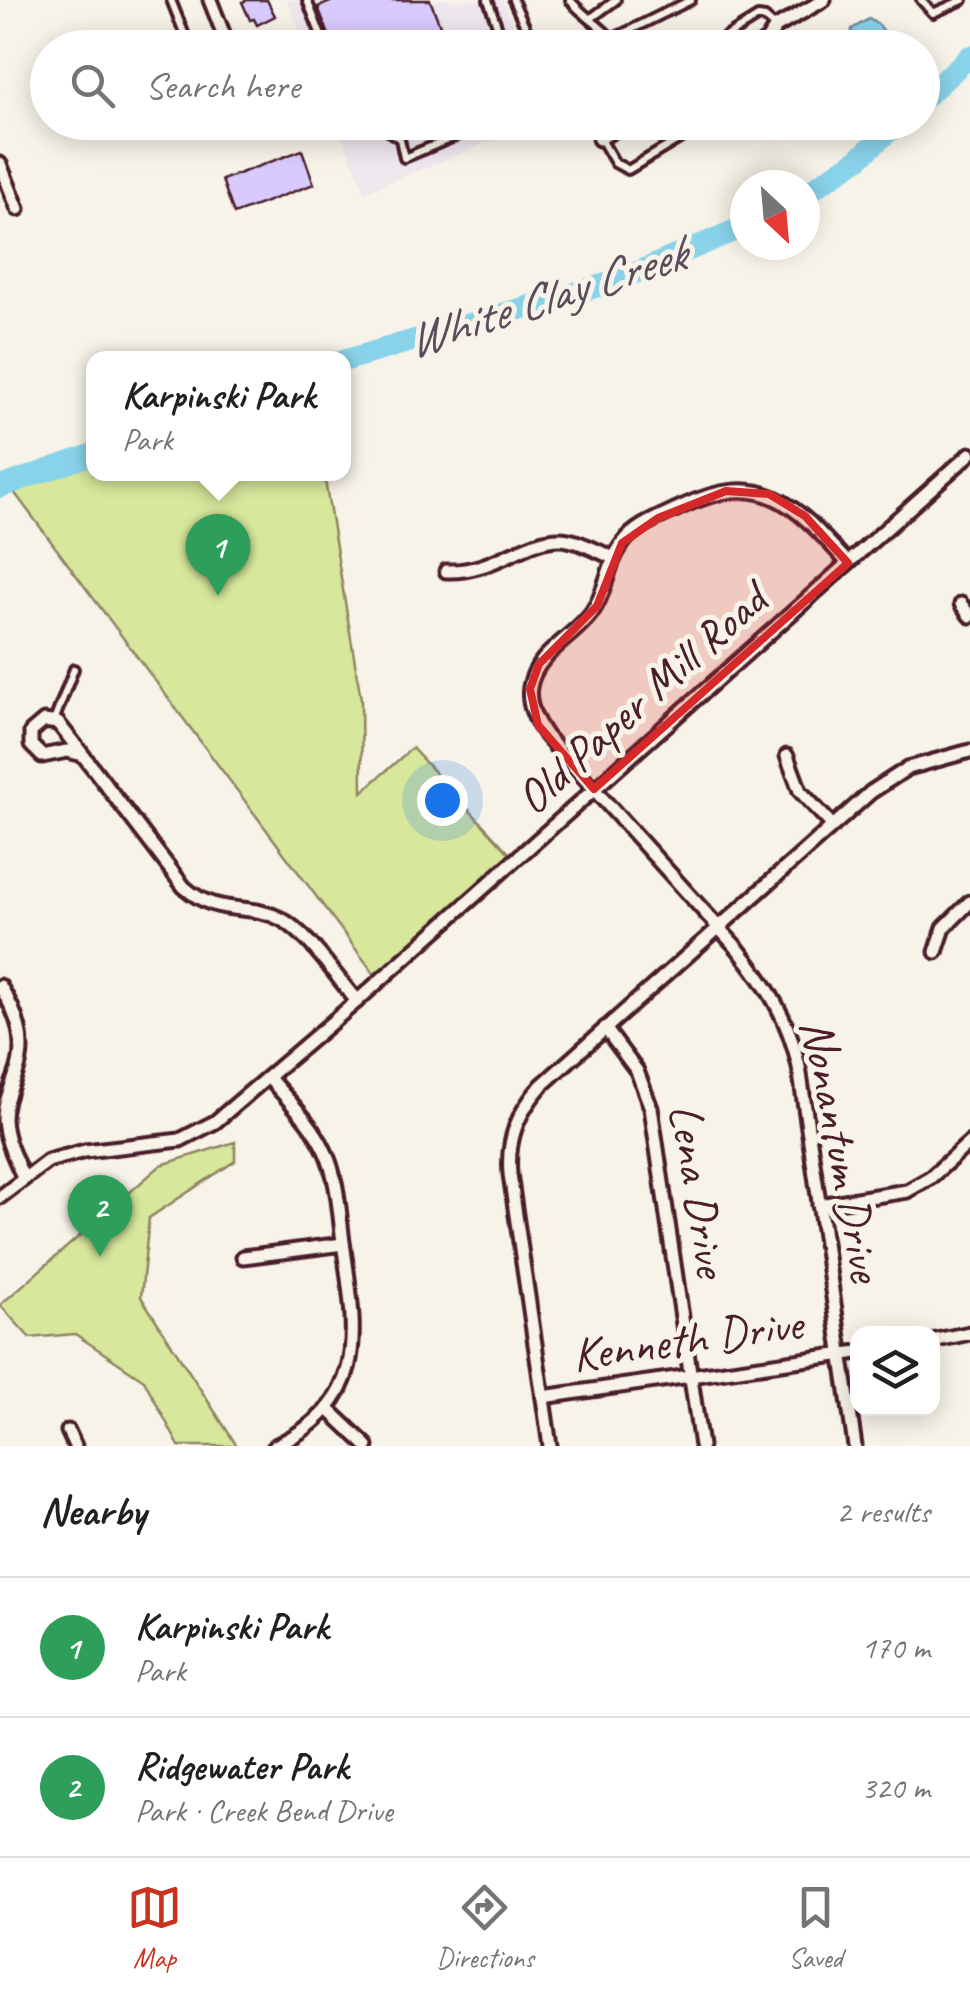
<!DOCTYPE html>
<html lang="en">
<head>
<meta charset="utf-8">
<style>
  body { margin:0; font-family:Caveat,sans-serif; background:#f2f2f2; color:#202124 }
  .controls { position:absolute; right:30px; bottom:30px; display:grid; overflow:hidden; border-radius:20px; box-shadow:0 5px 25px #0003 }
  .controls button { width:90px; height:90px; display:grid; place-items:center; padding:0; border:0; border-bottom:2px solid #e0e0e0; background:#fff; color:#202124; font:50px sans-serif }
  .compass { position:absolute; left:730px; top:170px; width:90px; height:90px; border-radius:50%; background:#fff; box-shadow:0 5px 25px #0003; rotate:154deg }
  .you { position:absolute; left:442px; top:800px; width:35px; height:35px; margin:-25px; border:8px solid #fff; border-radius:50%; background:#1a73e8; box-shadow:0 0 0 15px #1a73e833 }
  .badge { display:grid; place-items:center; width:65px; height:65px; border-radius:50%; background:#c8321e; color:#fff; font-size:32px; font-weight:700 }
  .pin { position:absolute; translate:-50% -82px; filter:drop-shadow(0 2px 5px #0008) }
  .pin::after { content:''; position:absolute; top:52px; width:35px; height:30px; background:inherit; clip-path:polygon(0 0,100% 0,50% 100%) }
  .popup { position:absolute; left:86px; top:351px; width:265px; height:130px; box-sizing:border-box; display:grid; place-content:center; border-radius:20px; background:#fff; filter:drop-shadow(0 2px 8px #0005); font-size:32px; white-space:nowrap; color:#757577 }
  .popup b { font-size:38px; color:#202124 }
  .popup::after { content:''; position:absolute; left:50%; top:100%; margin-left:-20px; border:20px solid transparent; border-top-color:#fff }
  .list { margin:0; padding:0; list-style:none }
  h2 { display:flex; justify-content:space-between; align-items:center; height:130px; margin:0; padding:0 40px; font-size:42px }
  h2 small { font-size:32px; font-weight:400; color:#757577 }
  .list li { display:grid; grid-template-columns:65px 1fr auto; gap:30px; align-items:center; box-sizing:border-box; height:140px; padding:0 40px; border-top:2px solid #e0e0e0 }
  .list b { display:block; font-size:38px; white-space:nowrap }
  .list p { margin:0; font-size:32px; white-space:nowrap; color:#757577 }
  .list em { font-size:32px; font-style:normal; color:#757577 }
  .icon { flex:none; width:55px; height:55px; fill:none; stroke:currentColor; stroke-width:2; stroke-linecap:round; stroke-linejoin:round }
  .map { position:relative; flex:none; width:970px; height:1446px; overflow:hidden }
  .search { position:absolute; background:#fff; box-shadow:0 5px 25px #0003; left:30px; right:30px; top:30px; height:110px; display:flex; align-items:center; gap:25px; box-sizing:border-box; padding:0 35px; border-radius:55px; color:#757577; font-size:38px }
  .sheet { height:410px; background:#fff }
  nav { display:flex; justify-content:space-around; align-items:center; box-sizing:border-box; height:140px; border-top:2px solid #e0e0e0; background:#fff; font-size:28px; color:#757577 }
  nav a { display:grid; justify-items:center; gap:5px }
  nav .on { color:#c8321e }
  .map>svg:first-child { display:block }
  .built { fill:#eee7ee }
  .green { fill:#d7e79b; stroke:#908363; stroke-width:2.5 }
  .water { fill:#89d3ea; stroke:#708b9e; stroke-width:2.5 }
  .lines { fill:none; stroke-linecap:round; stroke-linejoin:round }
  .river { stroke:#89d3ea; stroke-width:22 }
  .building { fill:#d8cafd; stroke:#4a1f2b; stroke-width:2.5 }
  .service-casing { stroke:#4a1f2b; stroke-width:14 }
  .minor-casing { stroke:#4a1f2b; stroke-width:19 }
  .service { stroke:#f7f3e8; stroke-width:6 }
  .minor { stroke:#f7f3e8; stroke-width:11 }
  .marked { fill:#d62828; fill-opacity:0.2; stroke:#d62828; stroke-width:8; stroke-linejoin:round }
  .labels { text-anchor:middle; stroke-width:10; stroke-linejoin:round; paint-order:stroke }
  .street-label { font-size:48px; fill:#4a1f2b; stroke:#f7f3e8 }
  .water-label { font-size:50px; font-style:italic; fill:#5a4c5b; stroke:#f7f3e8 }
</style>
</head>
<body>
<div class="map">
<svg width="970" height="1446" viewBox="0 0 970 1446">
  <rect width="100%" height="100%" fill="#f7f3e8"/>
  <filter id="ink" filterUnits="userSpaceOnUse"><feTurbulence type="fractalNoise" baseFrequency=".01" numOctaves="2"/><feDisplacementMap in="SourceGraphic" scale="20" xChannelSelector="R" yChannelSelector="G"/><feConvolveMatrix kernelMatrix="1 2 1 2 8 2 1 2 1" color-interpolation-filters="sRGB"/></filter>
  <g filter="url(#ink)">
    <g class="built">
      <path d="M287,0H502L524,47H306Z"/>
      <path d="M337,123H535L365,192Z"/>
    </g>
    <g class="green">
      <path d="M93,459V474H324L361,699L362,792L412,748L510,854L378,979L14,492Z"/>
      <path d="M235,1142V1161L149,1218L141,1297L237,1446H179L144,1380L75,1334L30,1338L0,1305L161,1165Z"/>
    </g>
    <path class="water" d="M869,19L880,26L895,47H822L842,36L851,38L852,29Z"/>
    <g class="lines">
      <g class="river">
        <path d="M922,100L970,56"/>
        <path d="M805,194L858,159L899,122"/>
        <path d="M343,361L619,280L745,226"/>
        <path d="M0,487L93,454"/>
      </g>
    </g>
    <g class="building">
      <path d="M247,0H267L275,16L257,25L254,19L250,20L242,2Z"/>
      <path d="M335,0H430L449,48H334L318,7Z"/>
      <path d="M280,36L286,37L290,48H254Z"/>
      <path d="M189,122H221V124L193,134Z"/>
      <path d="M302,150L314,184L234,214L222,180Z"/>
    </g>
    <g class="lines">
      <g class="service-casing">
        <g id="service">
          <path d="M171,0L190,48"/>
          <path d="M307,0L326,48"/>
          <path d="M488,0L505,48"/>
          <path d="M513,0L535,48"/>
          <path d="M570,0C583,16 599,24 612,39L691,0"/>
          <path d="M921,0L933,13L963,0"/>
          <path d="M590,19L616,0"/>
          <path d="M708,48L758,17L765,18L775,27"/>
          <path d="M375,122L400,139L404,158L490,122"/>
          <path d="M591,122L615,163L628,170L708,122"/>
          <path d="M54,721L74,669"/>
        </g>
      </g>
      <g class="minor-casing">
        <g id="minor">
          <path d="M210,0L229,48"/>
          <path d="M756,48L767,40L776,27L824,0"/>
          <path d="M599,139L628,122"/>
          <path d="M0,164L18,209"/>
          <path d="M848,563C794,504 764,468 681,507C661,517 636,525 623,543C607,563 607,591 592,612C574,638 536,652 530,687C527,705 536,721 546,736L738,949C768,986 789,1020 799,1067L855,1446"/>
          <path d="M446,571C494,573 525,538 561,539C579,540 598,552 614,558"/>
          <path d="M961,604L970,616"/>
          <path d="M83,755L67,751L42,756L31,745V732L44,721L58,723L83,755L184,887C219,918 245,901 281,919C308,933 336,977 357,1001"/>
          <path d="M787,756L800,791L832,825"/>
          <path d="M936,952L944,928L970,902"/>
          <path d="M0,986C17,1013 28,1042 16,1074C11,1088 4,1103 4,1119C5,1140 15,1158 23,1177"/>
          <path d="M605,1028L637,1071L651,1108L701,1446"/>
          <path d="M269,1078C289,1101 312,1123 325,1151C338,1179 339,1211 343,1242C355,1330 372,1400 275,1446"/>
          <path d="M0,1197L48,1161L85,1151L180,1140L215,1122L357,1001L970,454"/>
          <path d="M819,1205L907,1191L930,1178L970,1142"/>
          <path d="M243,1257L343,1244"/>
          <path d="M932,1341L970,1333"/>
          <path d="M543,1397L858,1352"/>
          <path d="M328,1409L367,1446"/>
          <path d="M68,1431L75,1446"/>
          <path d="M550,1446L510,1174C507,1138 518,1112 542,1085L871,792L908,768L970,751"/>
        </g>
      </g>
      <use href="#service" class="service"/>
      <use href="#minor" class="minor"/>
    </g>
  </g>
  <path class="marked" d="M726,491L769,494L805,516L848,563L594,789L538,725L530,689L539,664L597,606L622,543L658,518Z"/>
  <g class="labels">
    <g class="street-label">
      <text transform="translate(640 698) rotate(-42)" y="17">Old Paper Mill Road</text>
      <text transform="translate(843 1150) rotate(79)" y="17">Nonantum Drive</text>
      <text transform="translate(700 1190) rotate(81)" y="17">Lena Drive</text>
      <text transform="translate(687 1338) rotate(-8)" y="17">Kenneth Drive</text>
    </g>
    <g class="water-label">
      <text transform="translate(545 296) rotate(-18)" y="18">White Clay Creek</text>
    </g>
  </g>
</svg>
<div class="controls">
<button><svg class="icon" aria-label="layers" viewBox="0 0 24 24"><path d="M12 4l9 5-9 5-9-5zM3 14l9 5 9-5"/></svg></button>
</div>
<svg class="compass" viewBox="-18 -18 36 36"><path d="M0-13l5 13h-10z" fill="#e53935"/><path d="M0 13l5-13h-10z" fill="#757577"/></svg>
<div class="you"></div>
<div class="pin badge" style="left:218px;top:596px;background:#2e9e5b">1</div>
<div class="popup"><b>Karpinski Park</b>Park</div>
<div class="pin badge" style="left:100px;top:1257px;background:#2e9e5b">2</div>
<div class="search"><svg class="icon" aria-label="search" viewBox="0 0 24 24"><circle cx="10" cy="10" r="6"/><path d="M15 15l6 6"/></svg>Search here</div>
</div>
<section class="sheet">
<h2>Nearby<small>2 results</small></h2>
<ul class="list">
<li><span class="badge" style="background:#2e9e5b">1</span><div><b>Karpinski Park</b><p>Park</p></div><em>170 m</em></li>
<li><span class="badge" style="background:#2e9e5b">2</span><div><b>Ridgewater Park</b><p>Park · Creek Bend Drive</p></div><em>320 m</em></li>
</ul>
</section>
<nav>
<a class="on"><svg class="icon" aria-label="map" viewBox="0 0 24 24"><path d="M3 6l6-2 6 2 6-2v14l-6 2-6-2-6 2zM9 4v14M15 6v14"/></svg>Map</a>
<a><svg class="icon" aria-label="directions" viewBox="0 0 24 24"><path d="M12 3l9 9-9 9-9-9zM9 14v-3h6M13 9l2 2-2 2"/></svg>Directions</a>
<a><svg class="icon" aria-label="saved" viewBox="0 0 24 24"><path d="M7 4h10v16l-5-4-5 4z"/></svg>Saved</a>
</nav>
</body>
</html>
